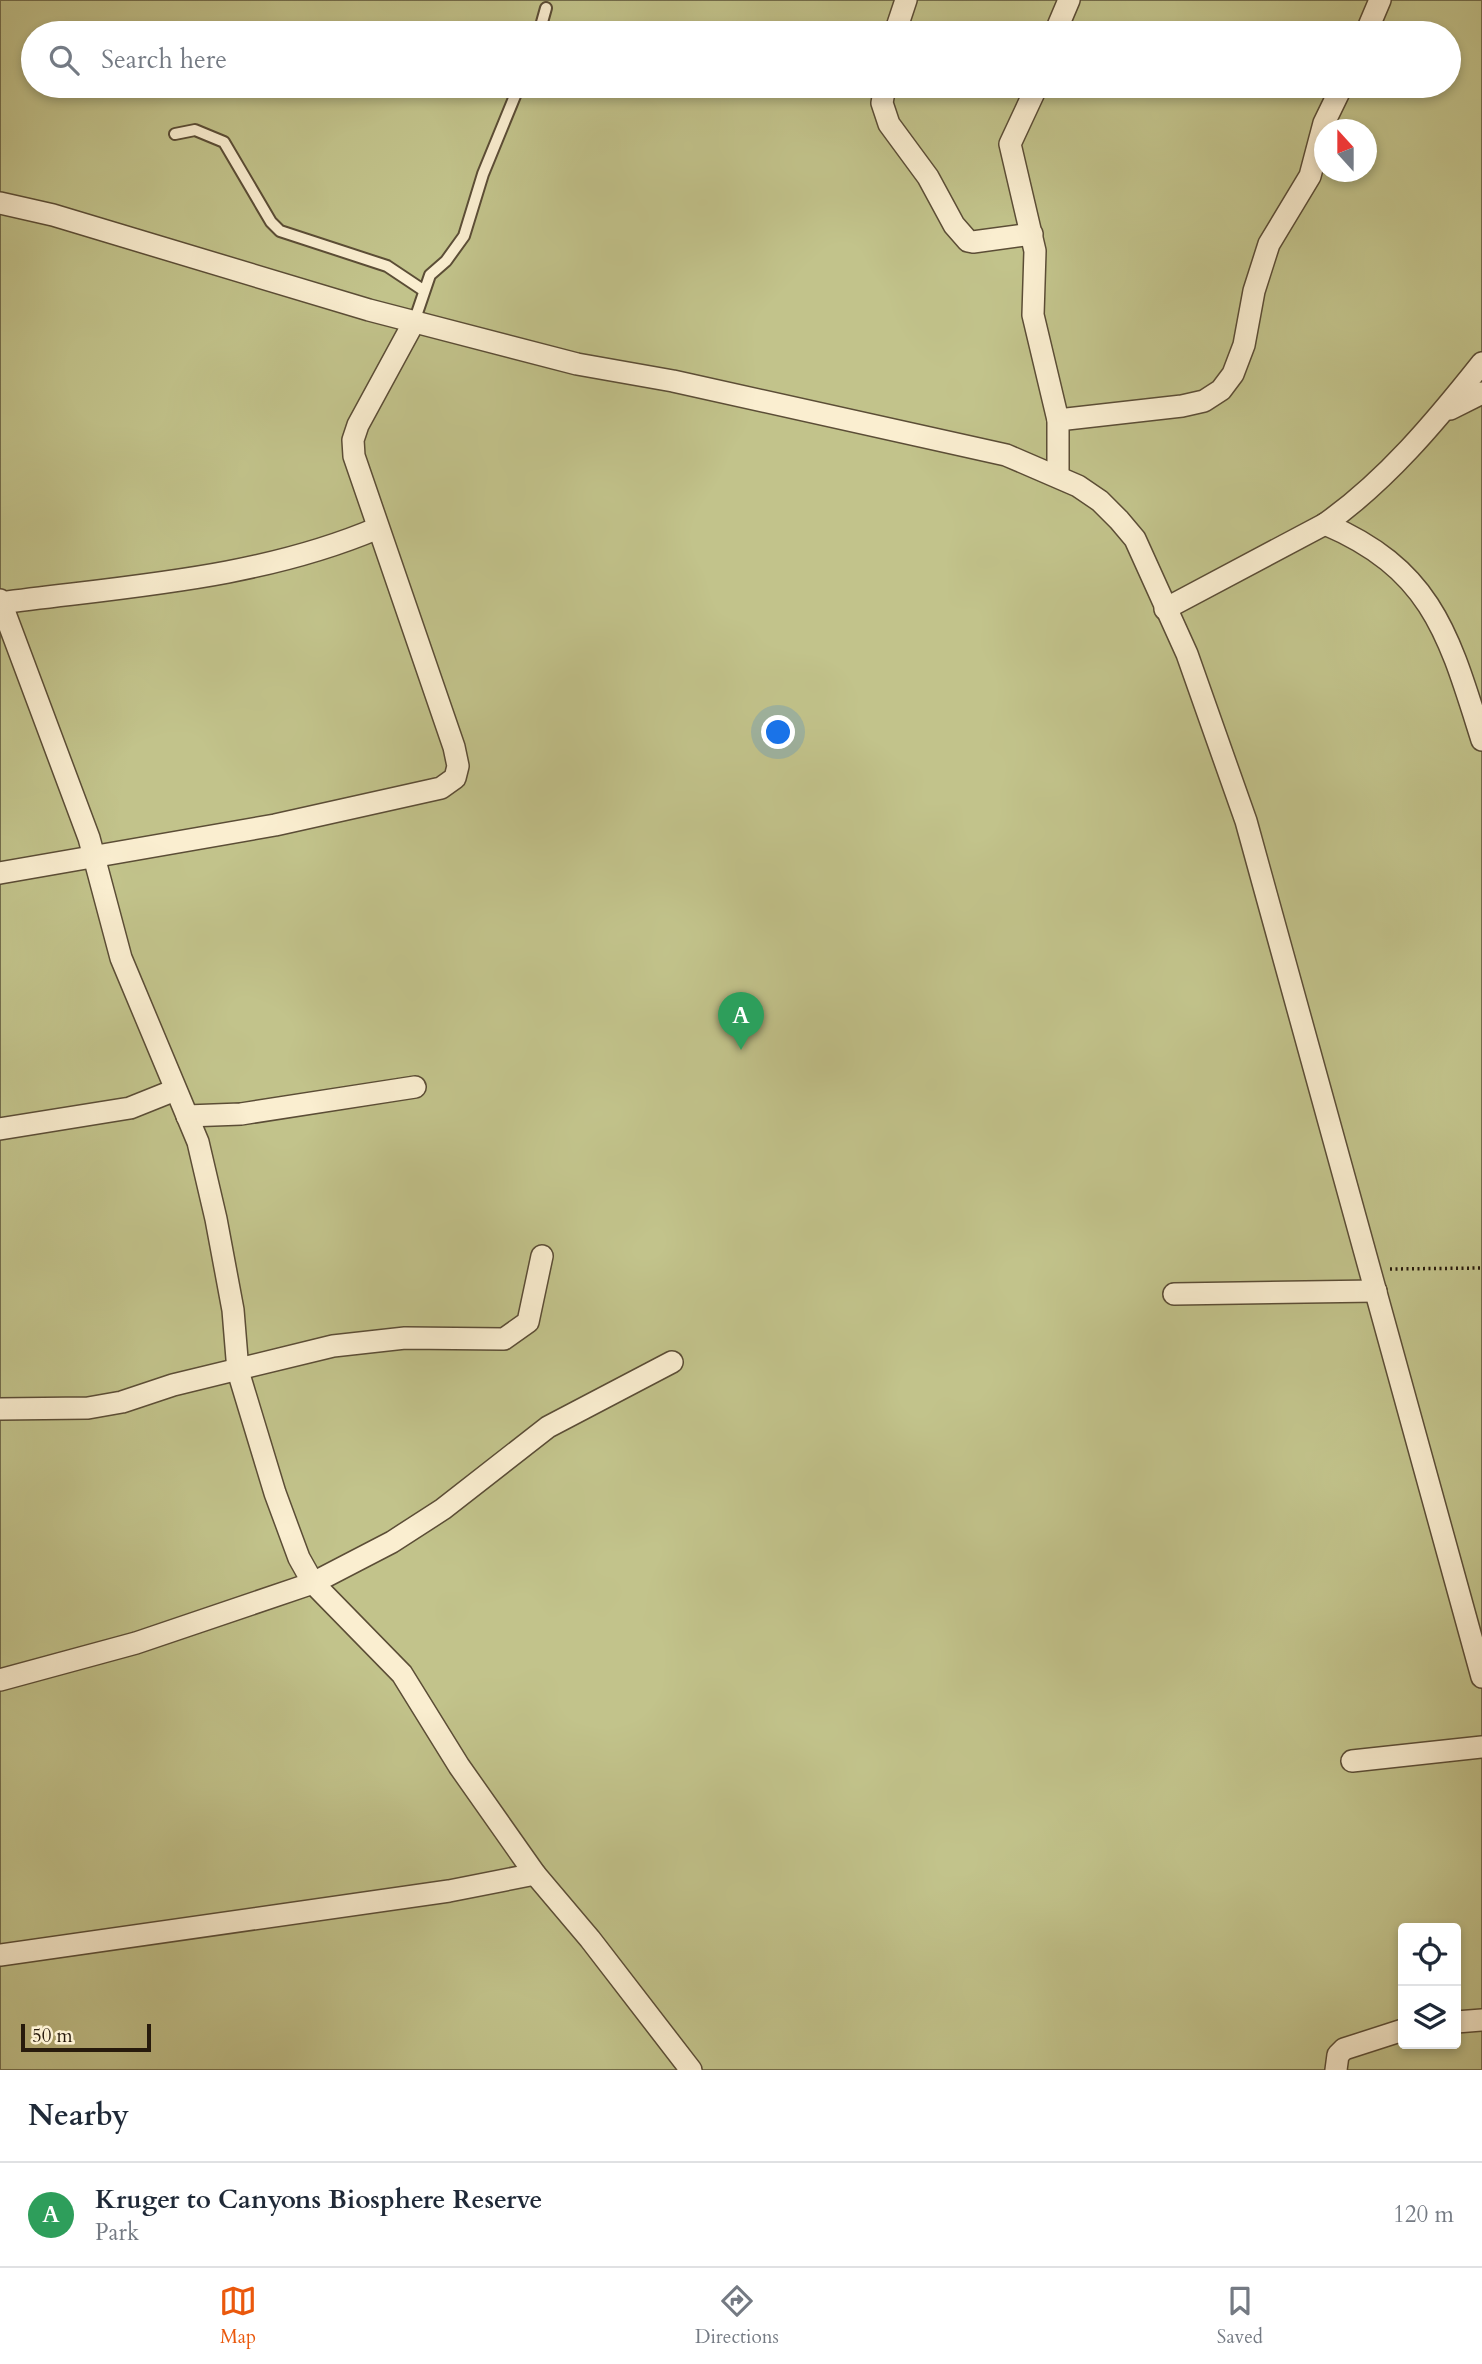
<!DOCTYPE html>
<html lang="en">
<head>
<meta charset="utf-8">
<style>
  body { margin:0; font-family:Cardo,serif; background:#f2f2f3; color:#1f2937 }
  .controls { position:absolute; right:21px; bottom:21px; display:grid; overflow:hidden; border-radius:7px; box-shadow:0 4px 10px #0003 }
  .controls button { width:63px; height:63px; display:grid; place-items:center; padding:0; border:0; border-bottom:2px solid #e0e1e3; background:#fff; color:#1f2937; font:35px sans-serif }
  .compass { position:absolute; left:1314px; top:119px; width:63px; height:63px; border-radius:50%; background:#fff; box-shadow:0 4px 10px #0003; rotate:339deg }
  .scale { position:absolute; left:21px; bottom:18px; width:130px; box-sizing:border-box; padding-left:7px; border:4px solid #271a0c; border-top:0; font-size:19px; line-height:24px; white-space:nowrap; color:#271a0c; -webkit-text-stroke:5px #faeed0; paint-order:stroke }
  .you { position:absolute; left:779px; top:733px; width:24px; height:24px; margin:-18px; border:5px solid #fff; border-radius:50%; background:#1a73e8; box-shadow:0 0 0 10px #1a73e833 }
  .badge { display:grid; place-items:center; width:46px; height:46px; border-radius:50%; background:#ea580c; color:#fff; font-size:23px; font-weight:700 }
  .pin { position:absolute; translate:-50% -58px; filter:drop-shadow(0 2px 4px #0008) }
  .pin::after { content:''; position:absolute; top:37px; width:24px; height:21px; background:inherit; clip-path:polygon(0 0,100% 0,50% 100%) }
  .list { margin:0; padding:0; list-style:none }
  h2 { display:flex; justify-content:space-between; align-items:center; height:91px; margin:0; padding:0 28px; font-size:30px }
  h2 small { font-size:23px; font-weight:400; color:#747a83 }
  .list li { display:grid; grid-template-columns:46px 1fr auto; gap:21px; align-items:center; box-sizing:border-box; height:105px; padding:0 28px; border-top:2px solid #e0e1e3 }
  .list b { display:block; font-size:26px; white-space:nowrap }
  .list p { margin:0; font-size:23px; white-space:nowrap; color:#747a83 }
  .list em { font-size:23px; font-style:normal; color:#747a83 }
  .icon { flex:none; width:38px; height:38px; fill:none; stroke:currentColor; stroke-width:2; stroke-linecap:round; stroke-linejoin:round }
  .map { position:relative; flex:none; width:1482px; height:2070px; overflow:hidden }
  .search { position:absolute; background:#fff; box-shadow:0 4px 10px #0003; left:21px; right:21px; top:21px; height:77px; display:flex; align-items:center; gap:18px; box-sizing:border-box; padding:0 24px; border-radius:38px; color:#747a83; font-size:26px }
  .sheet { height:196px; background:#fff }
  nav { display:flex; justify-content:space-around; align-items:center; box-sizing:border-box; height:98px; border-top:2px solid #e0e1e3; background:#fff; font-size:19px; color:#747a83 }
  nav a { display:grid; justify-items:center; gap:4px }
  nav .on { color:#ea580c }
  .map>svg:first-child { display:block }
  .green { fill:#c2c38b; stroke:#746e4c; stroke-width:2; fill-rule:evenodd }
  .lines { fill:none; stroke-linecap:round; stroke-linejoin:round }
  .service-casing { stroke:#5b4d36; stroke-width:14 }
  .minor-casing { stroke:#5b4d36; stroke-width:24 }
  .path { stroke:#271a0c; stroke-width:3.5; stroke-dasharray:2 3.5; stroke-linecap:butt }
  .service { stroke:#faeed0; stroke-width:10 }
  .minor { stroke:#faeed0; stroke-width:21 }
</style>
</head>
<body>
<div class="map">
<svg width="1482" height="2070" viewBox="0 0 1482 2070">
  <rect width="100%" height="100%" fill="#f8e5b6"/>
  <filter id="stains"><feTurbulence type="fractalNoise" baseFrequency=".00286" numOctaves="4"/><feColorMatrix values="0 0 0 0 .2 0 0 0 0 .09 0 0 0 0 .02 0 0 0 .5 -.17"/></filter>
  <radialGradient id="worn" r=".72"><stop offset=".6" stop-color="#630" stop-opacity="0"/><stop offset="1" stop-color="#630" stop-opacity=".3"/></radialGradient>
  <path class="green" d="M0,0H1482V2070H0ZM33,33H1449V86H33ZM1324,130H1366V172H1324ZM1403,1928H1456V2044H1403Z"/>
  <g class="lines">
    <g class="service-casing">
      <g id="service">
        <path d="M539,33L546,8"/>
        <path d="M175,134L195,130L224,142L271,222L280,231L387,266L423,290"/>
        <path d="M414,322L430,275L446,261L464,236L483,174L519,86"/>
      </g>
    </g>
    <g class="minor-casing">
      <g id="minor">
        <path d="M895,33L906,0"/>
        <path d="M1055,33L1069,0"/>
        <path d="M1366,33L1380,0"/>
        <path d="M885,86L882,103L889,124L928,177L954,225L968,241L973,242L1032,234"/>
        <path d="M1037,86L1010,144L1035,251L1033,315L1058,420V475"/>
        <path d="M0,203L53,215L369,310L577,364L673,381L1006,455L1078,486L1100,501L1119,520L1135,539L1187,654L1246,821L1482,1677"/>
        <path d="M1450,409L1482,393"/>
        <path d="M1058,420L1182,406L1204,401L1221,390L1233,374L1244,345L1254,291L1269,244L1310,176L1324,123L1342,86"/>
        <path d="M1325,524C1433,570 1449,636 1482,740"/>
        <path d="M0,600L89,838L121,958L198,1142L216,1219L233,1310L238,1371L275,1493L299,1558L313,1583L402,1674L459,1766L535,1874L590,1939L691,2070"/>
        <path d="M0,603C128,586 258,579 378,528"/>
        <path d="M1165,609L1325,524C1386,481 1436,421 1482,363"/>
        <path d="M0,873L275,825L441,788L455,778L458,766L454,747L354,456L353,440L358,425L414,322"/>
        <path d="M187,1116L241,1114L415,1087"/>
        <path d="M0,1129L130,1108L175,1090"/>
        <path d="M1174,1294L1376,1291"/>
        <path d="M0,1409L88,1408L122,1402L173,1385L333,1346L405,1338L504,1339L528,1322L542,1256"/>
        <path d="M0,1680L136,1643L313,1583L392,1542L443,1509L548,1427L672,1362"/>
        <path d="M1352,1761L1482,1747"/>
        <path d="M0,1955L449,1891L535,1874"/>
        <path d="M1456,2022L1482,2020"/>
        <path d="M1336,2070L1338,2055L1344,2049L1403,2030"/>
      </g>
    </g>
    <path class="path" d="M1390,1269L1482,1268"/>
    <use href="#service" class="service"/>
    <use href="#minor" class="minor"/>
  </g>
  <rect width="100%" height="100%" filter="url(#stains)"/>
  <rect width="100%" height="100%" fill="url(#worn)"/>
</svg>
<div class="controls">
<button><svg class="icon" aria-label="locate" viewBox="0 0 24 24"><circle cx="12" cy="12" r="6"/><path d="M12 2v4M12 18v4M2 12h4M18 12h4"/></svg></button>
<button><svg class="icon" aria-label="layers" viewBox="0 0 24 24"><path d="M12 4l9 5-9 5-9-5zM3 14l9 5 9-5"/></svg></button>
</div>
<svg class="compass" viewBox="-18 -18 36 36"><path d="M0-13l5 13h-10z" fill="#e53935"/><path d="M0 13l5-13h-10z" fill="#747a83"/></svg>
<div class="scale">50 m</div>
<div class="you"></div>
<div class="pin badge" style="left:741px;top:1050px;background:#2e9e5b">A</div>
<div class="search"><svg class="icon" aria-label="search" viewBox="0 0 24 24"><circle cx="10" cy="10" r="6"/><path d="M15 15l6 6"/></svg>Search here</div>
</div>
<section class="sheet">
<h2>Nearby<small></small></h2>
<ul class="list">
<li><span class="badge" style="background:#2e9e5b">A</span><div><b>Kruger to Canyons Biosphere Reserve</b><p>Park</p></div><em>120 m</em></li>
</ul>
</section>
<nav>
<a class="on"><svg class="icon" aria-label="map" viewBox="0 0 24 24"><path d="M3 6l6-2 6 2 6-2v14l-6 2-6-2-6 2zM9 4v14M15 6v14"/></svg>Map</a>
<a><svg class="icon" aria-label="directions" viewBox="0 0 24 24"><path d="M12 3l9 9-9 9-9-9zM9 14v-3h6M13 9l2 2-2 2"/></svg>Directions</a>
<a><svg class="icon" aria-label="saved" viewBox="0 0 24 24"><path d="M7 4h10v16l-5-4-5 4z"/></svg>Saved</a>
</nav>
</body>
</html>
